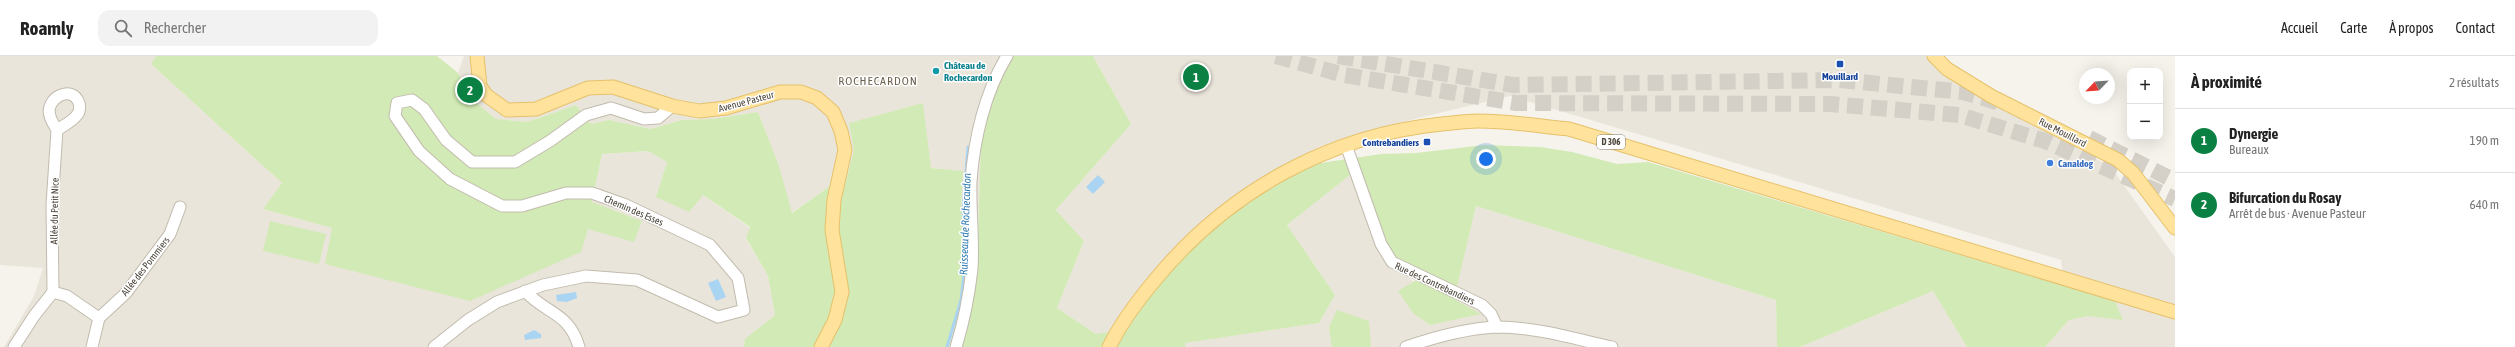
<!DOCTYPE html>
<html lang="fr">
<head>
<meta charset="utf-8">
<style>
  body { margin:0; font-family:"Asap Condensed",sans-serif; background:#f2f2f2; color:#222 }
  .controls { position:absolute; right:12px; top:12px; display:grid; overflow:hidden; border-radius:8px; box-shadow:0 4px 16px #0002 }
  .controls button { width:36px; height:36px; display:grid; place-items:center; padding:0; border:0; border-bottom:1px solid #e0e0e0; background:#fff; color:#222; font:20px sans-serif }
  .compass { position:absolute; left:2079px; top:12px; width:36px; height:36px; border-radius:50%; background:#fff; box-shadow:0 4px 16px #0002; rotate:245deg }
  .you { position:absolute; left:1486px; top:103px; width:14px; height:14px; margin:-10px; border:3px solid #fff; border-radius:50%; background:#1a73e8; box-shadow:0 0 0 6px #1a73e833 }
  .badge { display:grid; place-items:center; width:26px; height:26px; border-radius:50%; background:#0b8043; color:#fff; font-size:13px; font-weight:700 }
  .pin { position:absolute; translate:-50% -50%; border:2px solid #fff; box-shadow:0 1px 4px #0006 }
  .list { margin:0; padding:0; list-style:none }
  h2 { display:flex; justify-content:space-between; align-items:center; height:52px; margin:0; padding:0 16px; font-size:17px }
  h2 small { font-size:13px; font-weight:400; color:#767676 }
  .list li { display:grid; grid-template-columns:26px 1fr auto; gap:12px; align-items:center; box-sizing:border-box; height:64px; padding:0 16px; border-top:1px solid #e0e0e0 }
  .list b { display:block; font-size:15px; white-space:nowrap }
  .list p { margin:0; font-size:13px; white-space:nowrap; color:#767676 }
  .list em { font-size:13px; font-style:normal; color:#767676 }
  .icon { flex:none; width:22px; height:22px; fill:none; stroke:currentColor; stroke-width:2; stroke-linecap:round; stroke-linejoin:round }
  .map { position:relative; flex:none; width:2175px; height:291px; overflow:hidden }
  header { display:flex; align-items:center; gap:24px; box-sizing:border-box; height:56px; padding:0 20px; background:#fff; border-bottom:1px solid #e0e0e0 }
  header strong { font-size:19px }
  nav { display:flex; gap:22px; margin-inline-start:auto; font-size:14px }
  .search { width:280px; height:36px; background:#f2f2f2; display:flex; align-items:center; gap:10px; box-sizing:border-box; padding:0 14px; border-radius:12px; color:#767676; font-size:15px }
  main { display:flex }
  aside { flex:1; background:#fff }
  .map>svg:first-child { display:block }
  .residential { fill:#eae5da }
  .green { fill:#d2eab5 }
  .water { fill:#a9d4f2 }
  .lines { fill:none; stroke-linecap:round; stroke-linejoin:round }
  .stream { stroke:#a9d4f2; stroke-width:3 }
  .highway-tunnel { stroke:#d4d0c8; stroke-width:16; stroke-dasharray:16 8; stroke-linecap:butt }
  .minor-casing { stroke:#c2bbae; stroke-width:13 }
  .major-casing { stroke:#e6c16a; stroke-width:15 }
  .minor { stroke:#fff; stroke-width:11 }
  .major { stroke:#ffe39c; stroke-width:13 }
  .transit-dot { fill:#1a4fb4; stroke:#fff; stroke-width:1.5 }
  .culture-dot { fill:#0f9aa8; stroke:#fff; stroke-width:1.5 }
  .shop-dot { fill:#3f7fe0; stroke:#fff; stroke-width:1.5 }
  .labels { text-anchor:middle; stroke-width:3; stroke-linejoin:round; paint-order:stroke }
  .shield { fill:#fff; stroke:#817c74; stroke-width:1 }
  .shield-label { font-size:9px; font-weight:bold; fill:#4b4439 }
  .culture-label { font-size:10px; font-weight:bold; fill:#0d838f; stroke:#fff; text-anchor:start }
  .transit-label { font-size:10px; font-weight:bold; fill:#164399; stroke:#fff }
  .street-label { font-size:10px; fill:#4b4439; stroke:#fff }
  .shop-label { font-size:10px; font-weight:bold; fill:#366cbe; stroke:#fff; text-anchor:start }
  .water-label { font-size:11px; font-style:italic; fill:#2e7ab2; stroke:#fff }
  .quarter-label { font-size:12px; letter-spacing:1px; fill:#6e6250; stroke:#fff }
</style>
</head>
<body>
<header>
<strong>Roamly</strong>
<div class="search"><svg class="icon" aria-label="search" viewBox="0 0 24 24"><circle cx="10" cy="10" r="6"/><path d="M15 15l6 6"/></svg>Rechercher</div>
<nav><a>Accueil</a><a>Carte</a><a>À propos</a><a>Contact</a></nav>
</header>
<main>
<div class="map">
<svg width="2175" height="291" viewBox="0 0 2175 291">
  <rect width="100%" height="100%" fill="#f6f3ec"/>
  <g class="residential">
    <path d="M0,0H156L151,8L282,127L263,153L332,172L588,173L642,165L592,147L602,98L648,95L667,106L656,141L703,139L750,172L746,183L768,220L775,259L745,283L744,291H4L34,240L43,212L0,209Z"/>
    <path d="M464,0H1013L995,36L981,84L977,213L961,291H949L959,256L966,210L961,153L962,115L931,112L854,94L844,132L830,130L791,157L779,110L758,56L712,63L682,64L651,73L609,64L591,68L576,49L527,66L496,63L473,44L458,17Z"/>
    <path d="M1093,0H1932L1953,22L2111,111L2175,201V291H2045L2069,264L2061,204L1510,40L1394,68L1318,91L1240,138L1111,280L1096,278L1057,252L1084,185L1056,154L1131,68Z"/>
    <path d="M1361,110L1392,207L1450,258L1476,150L1776,244L1777,291H1185V287L1319,267L1335,239L1287,169Z"/>
    <path d="M1933,235L1967,291H1800Z"/>
  </g>
  <g class="green">
    <path d="M156,0H437L458,17L473,44L496,63L527,66L576,49L591,68L609,64L651,73L682,64L712,63L758,56L779,110L792,157L830,130L844,132L854,94L849,67L923,47L931,112L963,115L961,153L966,210L959,256L949,291H744L745,283L775,259L768,220L746,182L750,171L703,139L689,156L656,141L667,106L648,95L602,98L592,146L642,165L634,186L588,173L581,196L470,245L325,208L332,172L263,153L282,127L151,8Z"/>
    <path d="M1013,0H1093L1131,68L1056,154L1084,185L1057,252L1096,278L1122,274L1147,237L1220,164L1260,135L1314,108L1381,98L1416,97L1484,89L1540,91L1572,96L1617,108L1648,106L2115,245L2123,264L2088,260L2069,264L2045,291H1967L1933,235L1800,291H1777L1776,244L1476,150L1454,243L1481,258L1430,269L1413,257L1398,235L1418,223L1392,206L1360,111L1287,169L1335,239L1319,267L1185,287V291H961L977,213L981,84L995,36Z"/>
    <path d="M270,165L326,178L319,208L263,195Z"/>
    <path d="M1337,254L1369,265L1371,291H1332L1329,271Z"/>
  </g>
  <g class="water">
    <path d="M1098,119L1105,126L1093,138L1086,131Z"/>
    <path d="M718,223L726,241L716,245L708,227Z"/>
    <path d="M576,236L577,242L567,246L557,245L556,239Z"/>
    <path d="M534,274L541,278V282L525,284L524,279Z"/>
  </g>
  <g class="lines">
    <path class="stream" d="M947,291L961,244L965,210L963,154L968,91"/>
    <g class="highway-tunnel">
      <path d="M1276,0L1344,19L1516,47L1831,48L1959,59L2045,85L2175,143"/>
      <path d="M1338,0L1513,29L1840,24L1963,36L2000,47"/>
      <path d="M2089,82L2175,125"/>
    </g>
    <g class="minor-casing">
      <g id="minor">
        <path d="M1346,89L1381,188L1392,206L1482,249L1491,258L1497,271"/>
        <path d="M525,235C546,258 569,256 579,291"/>
        <path d="M53,236L52,149L57,74C63,70 73,65 77,59C80,56 80,50 79,47C72,27 44,43 50,60C51,65 55,70 57,74"/>
        <path d="M99,262L126,237L170,178L180,151"/>
        <path d="M14,291L34,260L53,236L67,240L99,262L92,291"/>
        <path d="M434,291L468,264L497,246L543,229L586,220L637,224L718,261L744,254L738,222L710,189L626,149L592,137H566L522,150H502L450,123L419,95L395,60L397,47L412,44L424,53L446,84L472,106H515L550,85L586,59L611,52L644,63L658,62L672,50"/>
        <path d="M956,291C964,265 969,240 972,213C974,184 970,154 971,125C974,83 985,36 1007,0"/>
        <path d="M1406,291C1435,281 1467,272 1498,271C1536,271 1575,283 1612,291"/>
      </g>
    </g>
    <g class="major-casing">
      <g id="major">
        <path d="M477,0L480,30L486,39L507,54L536,53L588,32L613,31L672,50L699,55L726,52L780,36H801L817,42L833,56L841,75L845,94L834,144L832,174L842,236L835,264L821,291"/>
        <path d="M1934,0L1947,13L1991,40L2118,104L2133,117L2175,172"/>
        <path d="M1109,291C1121,267 1138,244 1155,224C1227,136 1329,79 1442,68C1454,67 1466,65 1478,65C1508,65 1539,70 1569,73L2175,256"/>
      </g>
    </g>
    <use href="#minor" class="minor"/>
    <use href="#major" class="major"/>
  </g>
  <g class="transit-dot">
    <rect x="1836" y="4" width="8" height="8" rx="2"/>
    <rect x="1423" y="82" width="8" height="8" rx="2"/>
  </g>
  <circle class="culture-dot" cx="936" cy="15" r="4"/>
  <circle class="shop-dot" cx="2050" cy="107" r="4"/>
  <g class="labels">
    <rect class="shield" x="1597" y="79" width="28" height="14" rx="3"/>
    <g class="shield-label">
      <text x="1611" y="89">D 306</text>
    </g>
    <g class="culture-label">
      <text x="944" y="13">Château de<tspan x="944" dy="12">Rochecardon</tspan></text>
    </g>
    <g class="transit-label">
      <text x="1840" y="24">Mouillard</text>
      <text x="1419" y="90" text-anchor="end">Contrebandiers</text>
    </g>
    <g class="street-label">
      <text transform="translate(746 45) rotate(-15)" y="4">Avenue Pasteur</text>
      <text transform="translate(2063 76) rotate(27)" y="4">Rue Mouillard</text>
      <text transform="translate(634 154) rotate(23)" y="4">Chemin des Esses</text>
      <text transform="translate(54 155) rotate(-89)" y="4">Allée du Petit Nice</text>
      <text transform="translate(145 210) rotate(-52)" y="4">Allée des Pommiers</text>
      <text transform="translate(1435 227) rotate(25)" y="4">Rue des Contrebandiers</text>
    </g>
    <g class="shop-label">
      <text x="2058" y="111">Canaldog</text>
    </g>
    <g class="water-label">
      <text transform="translate(965 168) rotate(-88)" y="4">Ruisseau de Rochecardon</text>
    </g>
    <g class="quarter-label">
      <text x="878" y="29">ROCHECARDON</text>
    </g>
  </g>
</svg>
<div class="controls">
<button>+</button>
<button>−</button>
</div>
<svg class="compass" viewBox="-18 -18 36 36"><path d="M0-13l5 13h-10z" fill="#e53935"/><path d="M0 13l5-13h-10z" fill="#767676"/></svg>
<div class="you"></div>
<div class="pin badge" style="left:1196px;top:21px">1</div>
<div class="pin badge" style="left:470px;top:34px">2</div>
</div>
<aside>
<h2>À proximité<small>2 résultats</small></h2>
<ul class="list">
<li><span class="badge">1</span><div><b>Dynergie</b><p>Bureaux</p></div><em>190 m</em></li>
<li><span class="badge">2</span><div><b>Bifurcation du Rosay</b><p>Arrêt de bus · Avenue Pasteur</p></div><em>640 m</em></li>
</ul>
</aside>
</main>
</body>
</html>
